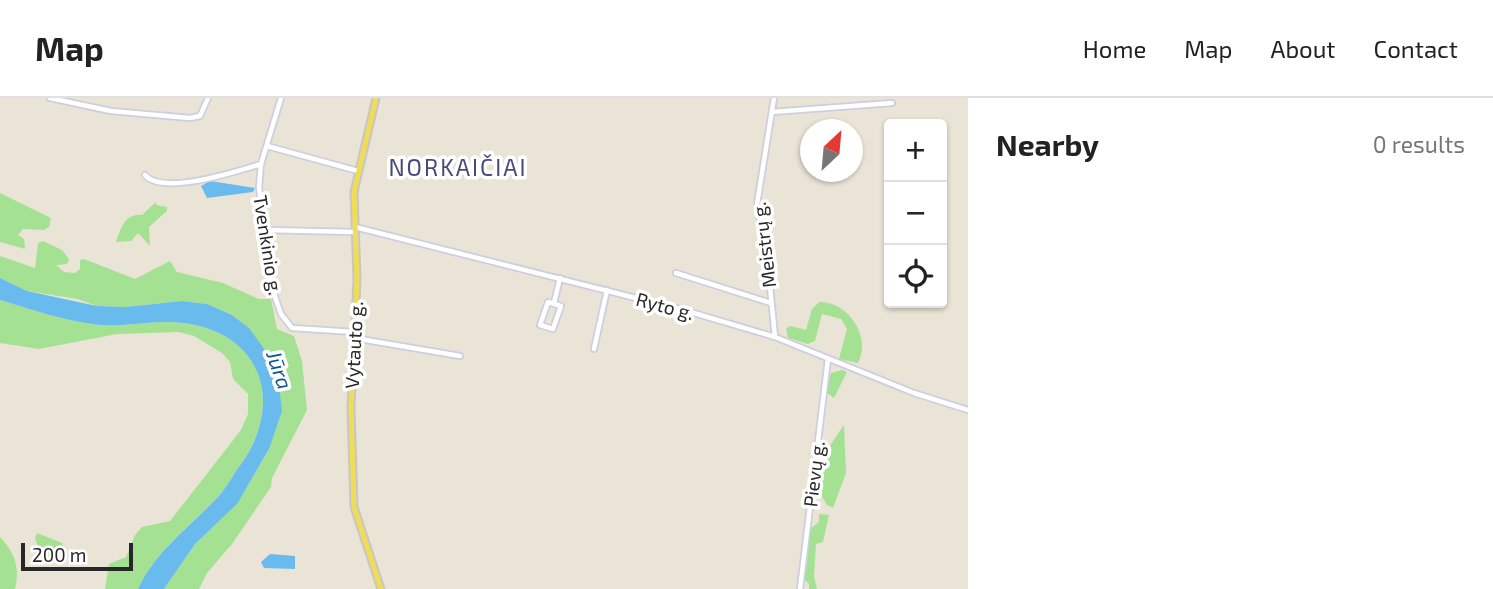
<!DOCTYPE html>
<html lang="en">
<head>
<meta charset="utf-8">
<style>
  body { margin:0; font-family:"Exo 2",sans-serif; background:#f6f6f6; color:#222 }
  .controls { position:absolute; right:21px; top:21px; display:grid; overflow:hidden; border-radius:7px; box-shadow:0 2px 5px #0004 }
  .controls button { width:63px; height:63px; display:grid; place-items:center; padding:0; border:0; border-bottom:2px solid #e0e0e0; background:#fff; color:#222; font:35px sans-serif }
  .compass { position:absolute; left:800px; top:21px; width:63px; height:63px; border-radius:50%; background:#fff; box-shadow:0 2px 5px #0004; rotate:26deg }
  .scale { position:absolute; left:21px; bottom:18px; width:112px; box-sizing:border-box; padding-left:7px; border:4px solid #272727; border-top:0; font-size:19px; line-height:24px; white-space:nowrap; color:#272727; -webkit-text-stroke:5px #fff; paint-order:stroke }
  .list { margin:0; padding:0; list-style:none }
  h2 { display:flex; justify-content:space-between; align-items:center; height:91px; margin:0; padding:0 28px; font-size:30px }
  h2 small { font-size:23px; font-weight:400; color:#767676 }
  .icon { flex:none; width:38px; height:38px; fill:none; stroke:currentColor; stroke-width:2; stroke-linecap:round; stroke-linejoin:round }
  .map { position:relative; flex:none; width:968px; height:491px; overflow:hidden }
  header { display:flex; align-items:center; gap:42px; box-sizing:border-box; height:98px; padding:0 35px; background:#fff; border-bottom:2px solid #e0e0e0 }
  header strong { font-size:33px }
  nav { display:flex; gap:38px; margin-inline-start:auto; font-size:24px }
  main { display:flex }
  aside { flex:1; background:#fff }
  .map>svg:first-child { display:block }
  .green { fill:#a5e193 }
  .water { fill:#69bbed }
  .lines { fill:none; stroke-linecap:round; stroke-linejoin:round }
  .minor-casing { stroke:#cdcee0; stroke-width:8 }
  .major-casing { stroke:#c7c7c7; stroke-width:9 }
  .minor { stroke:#fff; stroke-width:4.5 }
  .major { stroke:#efdd57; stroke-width:5 }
  .labels { text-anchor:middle; stroke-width:7; stroke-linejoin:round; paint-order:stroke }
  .street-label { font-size:19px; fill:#272727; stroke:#fff }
  .water-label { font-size:21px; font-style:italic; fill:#0d5694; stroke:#fff }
  .quarter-label { font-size:23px; letter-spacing:2px; fill:#484b76; stroke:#fff }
</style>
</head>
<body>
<header>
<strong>Map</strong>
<nav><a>Home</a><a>Map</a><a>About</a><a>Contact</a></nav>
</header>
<main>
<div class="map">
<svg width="968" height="491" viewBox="0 0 968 491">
  <rect width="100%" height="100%" fill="#eae4d7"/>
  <g class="green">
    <path d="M0,95L51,120L49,129L44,132L23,131L18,137L24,141L25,151L0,144Z"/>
    <path d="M156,104V107L167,109V113L149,129L150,148L138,135L131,143L116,144C121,130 125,115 142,117Z"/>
    <path d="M43,143L62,152L69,161L67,166L56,167L64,174L75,175L80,171V162L84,161L135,181L170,163L177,174L223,185L259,201H271L277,231L294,238L302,263L307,312L272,380L271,389L232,446L207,475L199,491H164L195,446L236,406L267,355L280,318L279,277L249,230L232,217L207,206L182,203L125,209L97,208L77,201L27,193L0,180V158L35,170L38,145Z"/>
    <path d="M0,202C30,211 61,222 93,226C123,231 152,221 183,225C264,235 285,306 239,369C231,380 224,394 214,403C186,431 155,454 138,491H105L109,466L126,459L135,437L142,429L170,423L241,332L248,316V296L233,281L230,264L222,255L194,238L179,234L117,236L39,251L0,245Z"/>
    <path d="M819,204C848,203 872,239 858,265L839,261L847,231L841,221L822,216L815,243L808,246L788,240L786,231L790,228L806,232L812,211Z"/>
    <path d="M842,272L847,274L834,300L826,294L831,275Z"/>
    <path d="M844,327L846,375L833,410L827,407L817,390L831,346Z"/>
    <path d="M819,416L829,417L823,444L816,446L814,478L817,491H809V486L803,480L811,430L819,424Z"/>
    <path d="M37,435L62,445L65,451L41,460L35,440Z"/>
    <path d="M0,439C15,455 20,469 15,491H0Z"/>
  </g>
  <g class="water">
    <path d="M210,83L255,90L253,94L207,100L201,88Z"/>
    <path d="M0,180L27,193L97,208L125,209L182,203L207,206L232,217L249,230L277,269L282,313L269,351L237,406L195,446L164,491H138C155,454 186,432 214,403C224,394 231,380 239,369C285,307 264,235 183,225C152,221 123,231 93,226C61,222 30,211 0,202Z"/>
    <path d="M270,456L295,458V471L264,470L261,464Z"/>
  </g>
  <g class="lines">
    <g class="minor-casing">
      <g id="minor">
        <path d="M50,0L111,13L190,20L200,18L208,0"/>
        <path d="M281,0L261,66L259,89L271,187L281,216L292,230L354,234"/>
        <path d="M774,0L757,106L768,168L775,239"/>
        <path d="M772,14L892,5"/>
        <path d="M267,48L358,73"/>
        <path d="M145,77C163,98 237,73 261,66"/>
        <path d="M355,129L687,213L775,239L914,295L968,312"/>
        <path d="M266,132L355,134"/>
        <path d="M676,175L771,205"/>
        <path d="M548,204L561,208L553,231L540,227Z"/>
        <path d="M554,205L560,180"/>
        <path d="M354,240L460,258"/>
        <path d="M594,251L607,192"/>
        <path d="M800,491L828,261"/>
      </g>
    </g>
    <g class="major-casing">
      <path id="major" d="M376,0L354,94L357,181L351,310L354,409L381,491"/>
    </g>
    <use href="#minor" class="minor"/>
    <use href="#major" class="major"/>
  </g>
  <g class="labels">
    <g class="street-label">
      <text transform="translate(268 147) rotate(81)" y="7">Tvenkinio g.</text>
      <text transform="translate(764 147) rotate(-97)" y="7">Meistrų g.</text>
      <text transform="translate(665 208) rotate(15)" y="7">Ryto g.</text>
      <text transform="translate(354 247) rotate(-87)" y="7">Vytauto g.</text>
      <text transform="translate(814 376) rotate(-83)" y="7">Pievų g.</text>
    </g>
    <g class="water-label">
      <text transform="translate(279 272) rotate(71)" y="7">Jūra</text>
    </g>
    <g class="quarter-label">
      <text x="458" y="78">NORKAIČIAI</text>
    </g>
  </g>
</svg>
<div class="controls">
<button>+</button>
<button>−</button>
<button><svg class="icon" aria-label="locate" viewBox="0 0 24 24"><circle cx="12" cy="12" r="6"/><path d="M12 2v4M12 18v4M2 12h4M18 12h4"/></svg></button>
</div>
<svg class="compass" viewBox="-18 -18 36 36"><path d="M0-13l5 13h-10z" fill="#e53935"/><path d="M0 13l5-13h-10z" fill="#767676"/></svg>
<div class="scale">200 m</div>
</div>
<aside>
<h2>Nearby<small>0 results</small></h2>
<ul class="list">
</ul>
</aside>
</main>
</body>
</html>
